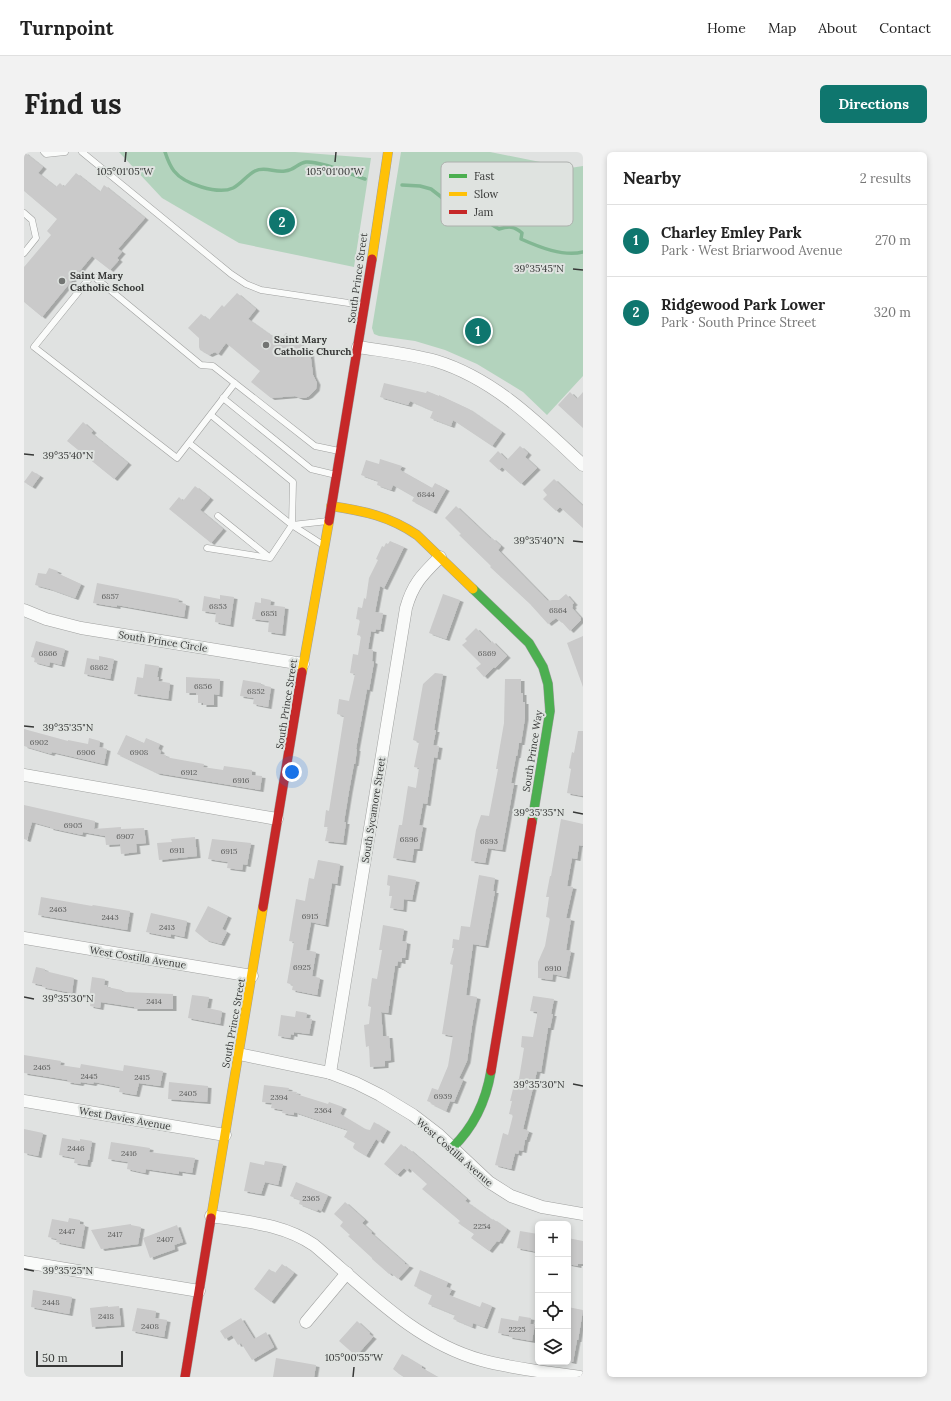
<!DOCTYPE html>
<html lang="en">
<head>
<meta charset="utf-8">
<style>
  body { margin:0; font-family:Lora,serif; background:#f2f2f2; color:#222 }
  .controls { position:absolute; right:12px; bottom:12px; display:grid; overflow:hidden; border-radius:6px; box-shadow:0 2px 6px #0003 }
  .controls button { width:36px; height:36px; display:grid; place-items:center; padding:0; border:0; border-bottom:1px solid #e0e0e0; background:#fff; color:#222; font:20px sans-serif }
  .scale { position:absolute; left:12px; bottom:10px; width:87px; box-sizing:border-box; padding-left:4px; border:2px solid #373837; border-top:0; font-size:11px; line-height:14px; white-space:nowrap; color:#373837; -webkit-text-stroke:3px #dfe3e0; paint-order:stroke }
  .you { position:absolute; left:268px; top:620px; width:14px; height:14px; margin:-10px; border:3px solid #fff; border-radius:50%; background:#1a73e8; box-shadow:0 0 0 6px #1a73e833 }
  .badge { display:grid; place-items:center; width:26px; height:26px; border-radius:50%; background:#0f766e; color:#fff; font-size:13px; font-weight:700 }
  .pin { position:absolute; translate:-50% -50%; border:2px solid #fff; box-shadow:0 1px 4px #0006 }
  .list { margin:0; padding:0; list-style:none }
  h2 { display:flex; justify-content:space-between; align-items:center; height:52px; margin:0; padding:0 16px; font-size:17px }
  h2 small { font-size:13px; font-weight:400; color:#767676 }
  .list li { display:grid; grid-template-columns:26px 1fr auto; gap:12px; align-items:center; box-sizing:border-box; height:72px; padding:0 16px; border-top:1px solid #e0e0e0 }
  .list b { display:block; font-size:15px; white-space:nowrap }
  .list p { margin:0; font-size:13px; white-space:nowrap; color:#767676 }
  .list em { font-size:13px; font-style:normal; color:#767676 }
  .icon { flex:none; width:22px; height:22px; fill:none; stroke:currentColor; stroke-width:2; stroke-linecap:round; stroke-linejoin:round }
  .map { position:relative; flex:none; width:559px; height:1225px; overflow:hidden; border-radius:6px }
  header { display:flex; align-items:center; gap:24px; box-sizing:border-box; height:56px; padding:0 20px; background:#fff; border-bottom:1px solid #e0e0e0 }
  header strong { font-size:19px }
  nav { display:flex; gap:22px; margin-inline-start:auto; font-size:14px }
  .intro { display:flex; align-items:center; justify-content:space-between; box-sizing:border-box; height:96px; padding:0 24px }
  h1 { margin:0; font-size:28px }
  .button { padding:10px 18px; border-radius:6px; background:#0f766e; color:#fff; font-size:14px; font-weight:700 }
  main { display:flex; gap:24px; padding:0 24px }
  aside { flex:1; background:#fff; border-radius:6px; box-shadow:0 2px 6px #0003 }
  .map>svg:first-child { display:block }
  .green { fill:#b3d3bd }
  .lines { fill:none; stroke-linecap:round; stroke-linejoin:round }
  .stream { stroke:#82b793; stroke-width:3.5 }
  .building { fill:#cacaca; filter:url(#shadow) }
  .lane-casing { stroke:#9fa09f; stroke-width:7 }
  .street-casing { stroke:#9fa09f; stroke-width:13 }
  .fast-casing { stroke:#9fa09f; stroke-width:10 }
  .slow-casing { stroke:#9fa09f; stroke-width:10 }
  .jam-casing { stroke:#9fa09f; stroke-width:10 }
  .lane { stroke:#fafbfa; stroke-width:6 }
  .street { stroke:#fafbfa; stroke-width:12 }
  .fast { stroke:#4caf50; stroke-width:9 }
  .slow { stroke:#ffc107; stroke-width:9 }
  .jam { stroke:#c62828; stroke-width:9 }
  .ticks { fill:none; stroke:#373837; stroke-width:1.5 }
  .poi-dot { fill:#727472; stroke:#dfe3e0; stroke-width:1.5 }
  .labels { text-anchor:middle; stroke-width:4; stroke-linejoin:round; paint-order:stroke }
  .number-label { font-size:8px; fill:#5d5e5d }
  .poi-label { font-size:10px; font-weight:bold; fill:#373837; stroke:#dfe3e0; text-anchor:start }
  .street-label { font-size:10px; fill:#373837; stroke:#dfe3e0 }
  .key { fill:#dfe3e0; stroke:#adb0ad; stroke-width:1 }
  .key-label { font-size:11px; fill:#373837 }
  .ticks-label { font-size:10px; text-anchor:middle; fill:#373837; stroke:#dfe3e0; stroke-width:4; stroke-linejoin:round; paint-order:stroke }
</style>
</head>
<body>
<header>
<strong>Turnpoint</strong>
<nav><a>Home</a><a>Map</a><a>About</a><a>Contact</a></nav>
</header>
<div class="intro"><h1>Find us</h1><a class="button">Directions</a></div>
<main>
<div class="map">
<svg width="559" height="1225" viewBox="0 0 559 1225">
  <defs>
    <filter id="shadow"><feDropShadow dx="3.5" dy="2" stdDeviation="0" flood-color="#0004"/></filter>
  </defs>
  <rect width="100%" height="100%" fill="#e0e2e1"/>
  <g class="green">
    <path d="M95,0H271L347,6L330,115L215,91L138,46Z"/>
    <path d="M377,0H466L546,16L559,14V224L523,263L499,240L453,212L421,198L391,189L355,184L350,182L348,176Z"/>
  </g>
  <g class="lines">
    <g class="stream">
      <path d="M141,0C143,6 146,14 150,19C160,32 194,43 209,36C217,32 223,23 231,19C241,14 251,21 261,19C272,18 273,11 282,10C297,9 326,22 341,27"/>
      <path d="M378,33L396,34L407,37L416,44L421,49L446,54L455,61L465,71L475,77C485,74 490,74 498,81L497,87C515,95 539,105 559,100"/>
    </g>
  </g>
  <g class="building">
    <path d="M0,0L19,15L14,21L32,35L36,31L40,35L52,21L76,40L80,33L121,66L94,97L98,100L93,106L95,108L86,118L68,104L18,165L0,150V115L27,83L23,79L33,67L0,39Z"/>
    <path d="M213,141L232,157L224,167L255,189L262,181L286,199L289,223L293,231L292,237L285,244L281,246H276L271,244L247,246L227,230L236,219L202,191L194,202L191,200L185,203L176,198L175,195V186L164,176L177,162L185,168L198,153L200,155Z"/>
    <path d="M360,231L402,241L403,239L415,244V243L445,257L478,280L468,294L429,268L427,274L406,266L409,259L386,249L384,253L356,245Z"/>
    <path d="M546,240L553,247L559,240V276L534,253Z"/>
    <path d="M59,270L69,279L67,281L104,311L90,327L43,289Z"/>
    <path d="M496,294L504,301L501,305L513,316L497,332L478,315L475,318L465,309L474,299L483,308Z"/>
    <path d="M356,307L378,314L376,318L408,336L411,331L422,337L409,360L388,349L390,345L369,333L367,338L353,333L354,329L337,323L342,308L355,312Z"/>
    <path d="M8,319L16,324L8,335L0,330Z"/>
    <path d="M530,327L559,354V376L536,355L532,359L519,347L523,343L519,338Z"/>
    <path d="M171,334L186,346L176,358L199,377L187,391L145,357L155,345L159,349Z"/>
    <path d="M432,354L467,387L468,386L477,394L474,398L524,449L528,448H535L542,442L550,451L548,453L549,454L548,456L557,466L556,467L557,468L546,479L536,468L535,469L532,466L524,472L506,452L466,415L467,414L435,383L437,382L421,366Z"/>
    <path d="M366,389L380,395L360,436L356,434L351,460L359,461L356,478L352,477L351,480L347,479L344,497L349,498L348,509L350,510L345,538L343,537L332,597H333L331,612H330L325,639L320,670H322L319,691L301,689L304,675H300L302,658L305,659L320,564L313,562L315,547L325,549L331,522L326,521L329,502L334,503L337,484L333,483L336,468L332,467L334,455L338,456L340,446L342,447L345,426L354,408L352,407L358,394L360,395L362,391L364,392Z"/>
    <path d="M25,416L34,419L33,421L57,432L51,446L26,437L11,433L14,421L22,422Z"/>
    <path d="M73,431L155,447L154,450L162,452L160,465L93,453V455L69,451Z"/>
    <path d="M419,442L436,448L422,487L405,481Z"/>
    <path d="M196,443L210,445L206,473L191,470L192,461L178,459L180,444L196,447Z"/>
    <path d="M237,446L247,448L246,453L261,455L258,482L244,480L245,469L228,467L231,450L237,451Z"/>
    <path d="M452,476L467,491L468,489L483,504L471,516L470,515L460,525L452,516L457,512L438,493L443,489L441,487Z"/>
    <path d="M559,484V535L543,491Z"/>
    <path d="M12,489L41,497L37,513L26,510L25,514L10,510L11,506L7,505Z"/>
    <path d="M75,504L90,507L86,527L60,522L63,506L75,508Z"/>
    <path d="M121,512L135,514L133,525H135L134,529L146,531L144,547L110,542L113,525L119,526Z"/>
    <path d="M411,521L419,522L410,578H412L409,593L415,594L413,606L410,605L403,652L399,651L395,673L399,674L395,697H390L388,709L369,706L375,673H378L384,634L392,636L395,616L390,615L395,590L389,588L399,532Z"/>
    <path d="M162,525L196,527L195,543L190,542V553H179V551H174V543H172V541H162Z"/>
    <path d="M481,527H497V541H499V550H501V566L497,591H495L493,604H492L487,631H490L478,698L464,696L461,711L447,709L452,678L457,663L465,664L474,617H472L480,571Z"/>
    <path d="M219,528L237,531V533L247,535L244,555L229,552L230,546L216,544Z"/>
    <path d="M0,577L44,589V588L64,592L65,586L76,589L75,595L83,597L80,612L28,600L27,602L0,594Z"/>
    <path d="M554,579H559V644L543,641L547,617L545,616L548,600L550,601Z"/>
    <path d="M102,583L120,591L122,586L136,592L134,597L137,599L136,602L142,603L141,605L180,612L179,615L199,618L200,614L228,618V623L238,624L236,638L133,621L93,602Z"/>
    <path d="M0,653L71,669L70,677L97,675V677L120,676L122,691L112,692L113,700L97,702L96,692L82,693L81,684L59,680L58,683L26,676V675L8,670L3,688L0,687Z"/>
    <path d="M537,667L559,672V694L555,693L553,707L548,706L543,734L549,735L542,766L547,767L542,798L547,799L542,825L529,822L528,828L514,826V810L521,794L526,766L522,765L525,745H522L526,724H527Z"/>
    <path d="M171,685L173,704L135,708L133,691L148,690L147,687Z"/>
    <path d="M188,687L227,691L223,713L219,712L218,718L203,716L204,710L184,707Z"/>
    <path d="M294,708L316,712L313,732L308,731L301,773L287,770L282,798L292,800L288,824L296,826L293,843L268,838L269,833L263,831L270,790L265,789L272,747L281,749L285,726L290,727Z"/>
    <path d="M364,723L392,728L388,748L380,747L379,758L366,756L368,744H365L366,734L363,733Z"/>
    <path d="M455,723L471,726L469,739H471L461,794L449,792L442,843L453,845L448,874L443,909L435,926L439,928L430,950L426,949L422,959L407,952L408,951L403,949L408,936L414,938L424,914L429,884L418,882L429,813L426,812L430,796H428L429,787L435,788L437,774L446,775Z"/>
    <path d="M17,745L68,754L69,753L106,759L103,778L14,763Z"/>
    <path d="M184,754L204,764L198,777L203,780L197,792L182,788L171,779Z"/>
    <path d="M127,761L163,769L160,785L147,782V785L122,780Z"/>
    <path d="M359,773L380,777L378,789L383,790L381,806H378V810L374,809L373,814H371L364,861L357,860L359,884H365L367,908L361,909V914L346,915L345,894L342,895L340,873L345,872L347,855L344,854L348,826L353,827L358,798H355Z"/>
    <path d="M12,815L21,817V819L50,826L48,841L18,835V833L8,831Z"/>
    <path d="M68,825L81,827L80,833H83V835L98,838V840L149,842V857H110V855L77,850L76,856L66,854L67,848L65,847Z"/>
    <path d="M168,843L185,845L183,856L198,859L196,872L164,866Z"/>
    <path d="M509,844L530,847L527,862H529L526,876H524L517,920L513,919L499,977L505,979L502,988H501L499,999L495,998L494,1002L491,1001L487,1017L471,1013L479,981L484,983L489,963L485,962L488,949H486L491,929L495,927L500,896L497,895L498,884L509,885L513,864V860L506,859Z"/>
    <path d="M272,859L283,861L282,866L288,867L285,882L270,880V883L267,882L266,886L254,884L257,863L271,865Z"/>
    <path d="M0,903L37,909L36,913L56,916L57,912L99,919L100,913L139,919L136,934L115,931L112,943L95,940L96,935L70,930L69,932L57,930L56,932L43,930L44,928L0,921Z"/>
    <path d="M145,930L184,934L183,950L144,947Z"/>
    <path d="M240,933L265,936L264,939L273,940L272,942L304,952L305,950L319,955L316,962L341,977L346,978L350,970L363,978L356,990L352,987L342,1004L330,997L329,995L331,991L320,985L324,978L270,960V963L258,961L259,958L247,956L248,951L238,950Z"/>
    <path d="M0,977L19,981L14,1004L0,1001Z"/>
    <path d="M38,986L56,989V987L68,989L65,1008H64L63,1013L50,1011L51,1006L35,1003Z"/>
    <path d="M87,990L126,996L125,1000L171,1006L168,1021L155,1019V1022L122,1017L121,1021L103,1017L104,1010L84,1007Z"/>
    <path d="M377,992L384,998L385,997L421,1028L443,1047L441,1049L468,1068L469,1067L483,1077L475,1090L473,1089L465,1099L447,1086L450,1082L434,1071L436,1069L398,1037L403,1032L385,1016L383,1019L380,1016L373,1023L360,1012Z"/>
    <path d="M241,1009L259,1012L254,1033L241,1030L237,1042L220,1039L226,1010L240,1013Z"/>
    <path d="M272,1030L304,1043L297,1059L294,1057L293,1059L275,1052L276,1048L266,1044Z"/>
    <path d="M321,1050L341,1068L338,1071L348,1080L347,1081L381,1111V1112L386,1114L374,1127L367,1121L365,1122L348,1107V1106L324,1084L326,1083L316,1074L319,1070L310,1062Z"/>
    <path d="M45,1066L56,1068V1072L61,1073L57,1095L32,1090L33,1087L24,1085L28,1067L44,1070Z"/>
    <path d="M107,1072V1073L117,1075L114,1092L77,1097L67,1078Z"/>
    <path d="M153,1073L159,1090L150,1093L151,1097L126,1106L119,1086Z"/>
    <path d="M496,1079L514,1082V1100L493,1096Z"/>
    <path d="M544,1086L559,1089V1112H554V1114L544,1112Z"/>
    <path d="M258,1112L270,1121L247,1150L230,1137L245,1117L251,1121Z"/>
    <path d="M396,1118L424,1130L422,1135L428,1137L425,1143L456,1155L458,1150L468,1154L460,1175L449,1171L448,1175L429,1167L431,1163L404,1152L408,1143L390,1134Z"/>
    <path d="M9,1138L48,1145L45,1162L7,1155Z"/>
    <path d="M84,1154V1155L95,1154L97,1173L68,1175L66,1156Z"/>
    <path d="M544,1155L559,1158L554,1188H553L549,1210L544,1209Z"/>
    <path d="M113,1156L132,1159L131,1166L143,1168L140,1185L108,1179Z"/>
    <path d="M495,1164L507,1166L506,1172H511L508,1189L485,1185V1183L474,1181L477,1166L494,1169Z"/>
    <path d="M217,1166L230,1187L242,1180L250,1195L228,1208L217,1191L214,1193L208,1183L201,1187L196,1179Z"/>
    <path d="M333,1169L346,1181L345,1182L349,1185L332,1204L315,1189Z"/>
    <path d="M378,1202L398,1214V1216L414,1225H380L375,1222L369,1217Z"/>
    <path d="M252,1206L292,1213L290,1225H249Z"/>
  </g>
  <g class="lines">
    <g class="lane-casing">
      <g id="lane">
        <path d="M20,0L22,2L41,0"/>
        <path d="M58,0L207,122L222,132L237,138L338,153"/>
        <path d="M0,61L8,68L12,86L0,101"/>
        <path d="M211,231L153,306L10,195L68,123L177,213L189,214L291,294L315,299"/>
        <path d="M199,246L287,317L312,323"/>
        <path d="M165,291L268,373L299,393"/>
        <path d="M194,364L245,405"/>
        <path d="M268,373L304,369"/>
        <path d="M183,396L246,406L268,373L269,330L187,263"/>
      </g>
    </g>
    <g class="street-casing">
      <g id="street">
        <path d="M334,195C360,199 387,202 412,209C471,227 515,272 559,313"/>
        <path d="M0,458L22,467L57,476L279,512"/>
        <path d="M0,623L253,667"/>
        <path d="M0,786L228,824"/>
        <path d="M215,902L306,921L332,931L356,943L389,963L415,983L465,1030L487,1044L518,1055L559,1062"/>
        <path d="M306,921L382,456C389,431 399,422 416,405"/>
        <path d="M0,949L201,983"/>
        <path d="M187,1064C224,1070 259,1072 290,1093C341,1136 391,1190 457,1208C489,1217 523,1220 556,1225"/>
        <path d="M0,1110L175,1139"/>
        <path d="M282,1170L323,1121"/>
      </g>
    </g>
    <g class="fast-casing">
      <g id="fast">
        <path d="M449,437L505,491L519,515L524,532L526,559L508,670"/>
        <path d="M428,996C450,975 462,949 467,919"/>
      </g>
    </g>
    <g class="slow-casing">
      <g id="slow">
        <path d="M348,107L364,0"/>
        <path d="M307,354C340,359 365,364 393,383L449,437"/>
        <path d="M278,520L305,369"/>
        <path d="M187,1066L239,755"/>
      </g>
    </g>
    <g class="jam-casing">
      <g id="jam">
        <path d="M305,369L348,107"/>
        <path d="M239,755L278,520"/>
        <path d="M467,919L508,670"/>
        <path d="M161,1225L187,1066"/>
      </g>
    </g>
    <use href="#lane" class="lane"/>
    <use href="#street" class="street"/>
    <use href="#fast" class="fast"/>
    <use href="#slow" class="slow"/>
    <use href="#jam" class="jam"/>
  </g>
  <path class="ticks" d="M101,10L102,0M311,10L312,0M549,117L559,118M0,302L10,303M549,389L559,390M0,574L10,575M549,660L559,662M0,845L10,847M549,932L559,934M0,1117L10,1119M329,1225L330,1215"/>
  <g class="poi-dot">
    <circle cx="38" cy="129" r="4"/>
    <circle cx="242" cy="193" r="4"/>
  </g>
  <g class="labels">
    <g class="number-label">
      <text x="402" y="345">6844</text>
      <text x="86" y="447">6857</text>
      <text x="194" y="457">6853</text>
      <text x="534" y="461">6864</text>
      <text x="245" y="464">6851</text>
      <text x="24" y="504">6866</text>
      <text x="463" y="504">6869</text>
      <text x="75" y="518">6862</text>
      <text x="179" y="537">6856</text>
      <text x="232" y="542">6852</text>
      <text x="15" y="593">6902</text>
      <text x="62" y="603">6906</text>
      <text x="115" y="603">6908</text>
      <text x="165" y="623">6912</text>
      <text x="217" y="631">6916</text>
      <text x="49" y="676">6905</text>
      <text x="101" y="687">6907</text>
      <text x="385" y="690">6896</text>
      <text x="465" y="692">6893</text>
      <text x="153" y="701">6911</text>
      <text x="205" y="702">6915</text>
      <text x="34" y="760">2463</text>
      <text x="286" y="767">6915</text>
      <text x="86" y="768">2443</text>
      <text x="143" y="778">2413</text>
      <text x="278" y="818">6925</text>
      <text x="529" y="819">6910</text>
      <text x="130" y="852">2414</text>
      <text x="18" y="918">2465</text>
      <text x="65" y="927">2445</text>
      <text x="118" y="928">2415</text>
      <text x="164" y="944">2405</text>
      <text x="419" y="947">6939</text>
      <text x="255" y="948">2394</text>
      <text x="299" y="961">2364</text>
      <text x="52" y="999">2446</text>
      <text x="105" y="1004">2416</text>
      <text x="287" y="1049">2365</text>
      <text x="458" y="1077">2254</text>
      <text x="43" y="1082">2447</text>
      <text x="91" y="1085">2417</text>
      <text x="141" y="1090">2407</text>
      <text x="27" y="1153">2448</text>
      <text x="82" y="1167">2418</text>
      <text x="126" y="1177">2408</text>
      <text x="493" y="1180">2225</text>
    </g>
    <g class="poi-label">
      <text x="46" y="127">Saint Mary<tspan x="46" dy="12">Catholic School</tspan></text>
      <text x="250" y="191">Saint Mary<tspan x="250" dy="12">Catholic Church</tspan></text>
    </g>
    <g class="street-label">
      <text transform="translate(333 126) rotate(-82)" y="4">South Prince Street</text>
      <text transform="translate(139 489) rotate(9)" y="4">South Prince Circle</text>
      <text transform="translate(262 552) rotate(-81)" y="4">South Prince Street</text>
      <text transform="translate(508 599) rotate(-81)" y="4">South Prince Way</text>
      <text transform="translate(349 658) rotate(-81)" y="4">South Sycamore Street</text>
      <text transform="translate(114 805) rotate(9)" y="4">West Costilla Avenue</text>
      <text transform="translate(209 871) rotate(-80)" y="4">South Prince Street</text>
      <text transform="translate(101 966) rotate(10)" y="4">West Davies Avenue</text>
      <text transform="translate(431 1000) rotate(41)" y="4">West Costilla Avenue</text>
    </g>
  </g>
  <rect x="417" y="10" width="132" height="64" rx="6" class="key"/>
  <rect x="425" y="22" width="18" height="4" fill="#4caf50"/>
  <rect x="425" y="40" width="18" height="4" fill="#ffc107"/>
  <rect x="425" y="58" width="18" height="4" fill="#c62828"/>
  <g class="key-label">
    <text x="450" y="28">Fast</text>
    <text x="450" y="46">Slow</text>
    <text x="450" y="64">Jam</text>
  </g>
  <g class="ticks-label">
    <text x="101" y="23">105°01'05"W</text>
    <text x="311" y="23">105°01'00"W</text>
    <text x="515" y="120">39°35'45"N</text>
    <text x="44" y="307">39°35'40"N</text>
    <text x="515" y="392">39°35'40"N</text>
    <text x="44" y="579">39°35'35"N</text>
    <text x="515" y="664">39°35'35"N</text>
    <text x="44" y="850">39°35'30"N</text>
    <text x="515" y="936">39°35'30"N</text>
    <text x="44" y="1122">39°35'25"N</text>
    <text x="330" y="1209">105°00'55"W</text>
  </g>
</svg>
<div class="controls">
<button>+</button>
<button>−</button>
<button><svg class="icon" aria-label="locate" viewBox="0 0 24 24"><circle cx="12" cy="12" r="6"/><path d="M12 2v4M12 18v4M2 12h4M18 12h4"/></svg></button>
<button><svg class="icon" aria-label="layers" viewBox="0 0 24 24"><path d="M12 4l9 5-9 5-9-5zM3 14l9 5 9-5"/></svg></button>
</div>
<div class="scale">50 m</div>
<div class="you"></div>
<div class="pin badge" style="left:454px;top:179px">1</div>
<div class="pin badge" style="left:258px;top:70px">2</div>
</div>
<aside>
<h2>Nearby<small>2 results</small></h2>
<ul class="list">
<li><span class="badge">1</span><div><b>Charley Emley Park</b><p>Park · West Briarwood Avenue</p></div><em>270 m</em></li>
<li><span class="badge">2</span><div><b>Ridgewood Park Lower</b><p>Park · South Prince Street</p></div><em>320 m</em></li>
</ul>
</aside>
</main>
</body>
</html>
